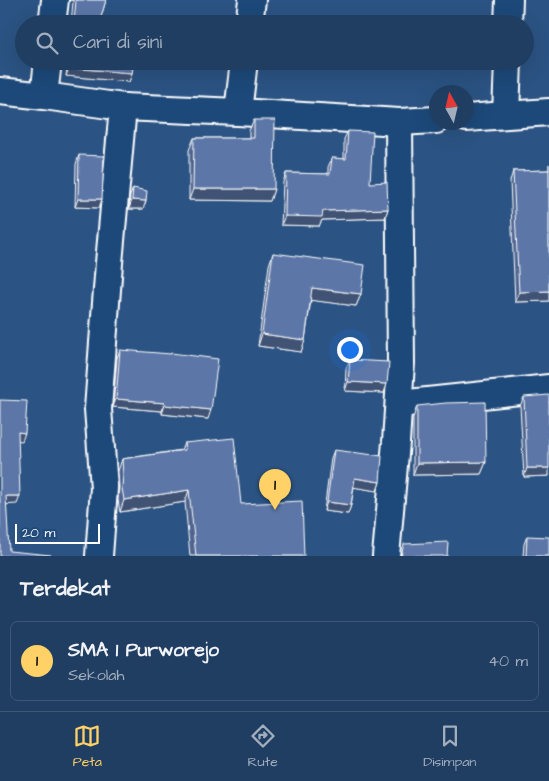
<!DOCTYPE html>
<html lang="id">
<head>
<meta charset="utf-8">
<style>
  body { margin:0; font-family:"Architects Daughter",sans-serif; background:#284568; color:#f1f3f6 }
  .compass { position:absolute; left:429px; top:85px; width:45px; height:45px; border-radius:50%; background:#203e62; box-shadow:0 5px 20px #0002; rotate:352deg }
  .scale { position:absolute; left:15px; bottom:12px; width:85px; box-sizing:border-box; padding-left:5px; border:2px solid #fff; border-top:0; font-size:14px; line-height:18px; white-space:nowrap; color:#fff; -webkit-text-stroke:4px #1f4a7a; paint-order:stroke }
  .you { position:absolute; left:349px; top:349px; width:18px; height:18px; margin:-12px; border:4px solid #fff; border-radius:50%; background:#1a73e8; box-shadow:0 0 0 8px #1a73e833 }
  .badge { display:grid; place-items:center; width:32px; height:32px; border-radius:50%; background:#ffd166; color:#111; font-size:16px; font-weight:700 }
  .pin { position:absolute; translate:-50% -41px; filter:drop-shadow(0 1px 2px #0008) }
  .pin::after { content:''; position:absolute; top:26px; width:18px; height:15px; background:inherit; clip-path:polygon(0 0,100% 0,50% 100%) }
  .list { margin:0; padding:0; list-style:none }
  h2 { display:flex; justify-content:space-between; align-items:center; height:65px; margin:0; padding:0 20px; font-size:21px }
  h2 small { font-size:16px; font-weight:400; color:#a2aebe }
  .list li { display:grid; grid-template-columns:32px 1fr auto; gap:15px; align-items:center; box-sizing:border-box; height:80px; margin:0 10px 10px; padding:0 10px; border:1px solid #3d5777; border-radius:8px }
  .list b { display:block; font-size:19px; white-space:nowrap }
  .list p { margin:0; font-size:16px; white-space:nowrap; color:#a2aebe }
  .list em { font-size:16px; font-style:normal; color:#a2aebe }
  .icon { flex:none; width:28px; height:28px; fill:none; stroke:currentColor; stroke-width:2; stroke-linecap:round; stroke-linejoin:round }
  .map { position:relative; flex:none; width:549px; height:556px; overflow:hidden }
  .search { position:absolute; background:#203e62; box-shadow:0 5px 20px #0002; left:15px; right:15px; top:15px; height:55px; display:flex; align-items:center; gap:12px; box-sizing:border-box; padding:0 18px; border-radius:28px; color:#a2aebe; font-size:19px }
  .sheet { height:155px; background:#203e62 }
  nav { display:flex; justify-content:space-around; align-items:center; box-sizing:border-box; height:70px; border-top:1px solid #3d5777; background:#203e62; font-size:14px; color:#a2aebe }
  nav a { display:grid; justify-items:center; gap:2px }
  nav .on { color:#ffd166 }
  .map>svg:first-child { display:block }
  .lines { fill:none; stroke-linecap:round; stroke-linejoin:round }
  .minor-casing { stroke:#fff; stroke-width:30 }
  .minor { stroke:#1f4a7a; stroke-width:26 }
  .wall { fill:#4f6590; stroke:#fff }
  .shaded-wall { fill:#405375; stroke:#fff }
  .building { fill:#5c76a7; stroke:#fff }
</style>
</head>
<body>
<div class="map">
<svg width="549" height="556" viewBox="0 0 549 556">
  <rect width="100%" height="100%" fill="#2b5383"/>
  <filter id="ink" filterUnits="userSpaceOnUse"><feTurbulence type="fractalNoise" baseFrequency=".02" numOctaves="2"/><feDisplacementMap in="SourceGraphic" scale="10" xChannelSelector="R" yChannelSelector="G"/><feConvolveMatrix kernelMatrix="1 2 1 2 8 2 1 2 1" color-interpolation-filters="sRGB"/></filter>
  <g filter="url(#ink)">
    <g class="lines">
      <g class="minor-casing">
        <g id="minor">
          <path d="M52,24L55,0"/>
          <path d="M249,24L252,0"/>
          <path d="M508,24L509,0"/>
          <path d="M0,91L44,96L123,107L238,112L399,122L436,120"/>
          <path d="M44,96L48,61"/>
          <path d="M238,112L244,61"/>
          <path d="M506,115L508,61"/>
          <path d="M466,118L549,112"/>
          <path d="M399,404L549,388"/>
          <path d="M99,556L104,488L98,409L109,263L123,107"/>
          <path d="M386,556L396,442L401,363L399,122"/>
        </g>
      </g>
      <use href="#minor" class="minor"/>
    </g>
    <g class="wall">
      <path d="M70,0H106L99,24H71L73,1Z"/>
      <path d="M68,61H134L132,73L129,82L66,76Z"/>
      <path d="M254,120L274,189L270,201L189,200V150L194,138H249V131Z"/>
      <path d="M348,131L370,183L388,209L385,218L322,220L319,226L281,225L283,182L286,173L328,174V167L332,158L344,159V139Z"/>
      <path d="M79,155L102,199L99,208L75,207L76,164Z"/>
      <path d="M549,164V301L515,302L510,181L513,171L549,170Z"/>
      <path d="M133,188L143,209H129L130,196Z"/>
      <path d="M273,253L361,294L356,306L311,300L305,340L301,352L258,346L269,265Z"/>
      <path d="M120,350L208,419L162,414V411L113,407L117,358Z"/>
      <path d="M350,360L384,393L345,391L346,368Z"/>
      <path d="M524,397L549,476L524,477L520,406Z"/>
      <path d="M417,406L486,462L481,474L413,475V418Z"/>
      <path d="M184,443L241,504L304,556H190L185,502L120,512L118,500L119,487L118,471L122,459L181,450Z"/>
      <path d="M334,450L380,482L377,491L354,487L351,505L348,514L324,511L331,458Z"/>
      <path d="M527,536L549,556H523L524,544Z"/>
    </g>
    <g class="shaded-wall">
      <path d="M69,68L132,73L129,82L66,76Z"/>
      <path d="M193,189H274L270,201L189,200Z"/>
      <path d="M78,199H102L99,208L75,207Z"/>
      <path d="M132,200L146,201L143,209H129Z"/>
      <path d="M388,209L385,218L322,220L319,226L281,225L285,216L323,211Z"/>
      <path d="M312,288L361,294L356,306L308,300Z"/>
      <path d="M549,291V301L515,302L519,292Z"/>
      <path d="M262,334L305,340L301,352L258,346Z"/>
      <path d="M348,382L387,384L384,393L345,391Z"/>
      <path d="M116,399L165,403L162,411L113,407Z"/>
      <path d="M165,405L211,410L208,419L162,414Z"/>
      <path d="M18,432L25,433L22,441L15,440Z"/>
      <path d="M486,462L481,474L413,475L417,463Z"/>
      <path d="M527,468H549V476L524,477Z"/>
      <path d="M355,478L380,482L377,491L352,487Z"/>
      <path d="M189,490L185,502L120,512L124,500Z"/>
      <path d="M6,496H20L17,504L3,505Z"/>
      <path d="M327,502L351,505L348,514L324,511Z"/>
    </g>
    <g class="building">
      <path d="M76,0H106L99,24H74Z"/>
      <path d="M70,61H134L132,73L69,68Z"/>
      <path d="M254,120H275L274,189H193L194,138H254Z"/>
      <path d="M348,131L373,132L370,183L387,182L388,209L323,211L322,217L285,216L286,173L330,174L332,158L346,159Z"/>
      <path d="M79,155L104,156L102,199H78Z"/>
      <path d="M549,170V291L519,292L513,171Z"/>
      <path d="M133,188L147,191L146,201L132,200Z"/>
      <path d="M273,253L365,265L361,294L312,288L305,340L262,334Z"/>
      <path d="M120,350L171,354V353L218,359L211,410L165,405V403L116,399Z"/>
      <path d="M350,360L389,362L387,384L348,382Z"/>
      <path d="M549,395V468H527L524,397Z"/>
      <path d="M0,400L27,401L25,433L18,432L20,496H6L9,551L51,555V556H0Z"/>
      <path d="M485,402L486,462L417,463V406L446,403Z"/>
      <path d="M234,438L241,504L302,501L304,556H196L189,490L124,500L122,488L123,475L122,459L185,450L184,443Z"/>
      <path d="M334,450L382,456L380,482L355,478L351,505L327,502Z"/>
      <path d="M527,536L549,537V556H526Z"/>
      <path d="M448,542L447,556H401L404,544Z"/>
    </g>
  </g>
</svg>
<svg class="compass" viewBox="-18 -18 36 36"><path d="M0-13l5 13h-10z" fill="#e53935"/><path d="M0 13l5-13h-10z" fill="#a2aebe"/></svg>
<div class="scale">20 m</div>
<div class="you"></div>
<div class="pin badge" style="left:275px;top:510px">1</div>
<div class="search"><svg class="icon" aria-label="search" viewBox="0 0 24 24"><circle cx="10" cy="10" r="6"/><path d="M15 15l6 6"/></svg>Cari di sini</div>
</div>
<section class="sheet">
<h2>Terdekat<small></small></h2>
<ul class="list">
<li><span class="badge">1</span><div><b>SMA 1 Purworejo</b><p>Sekolah</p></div><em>40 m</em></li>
</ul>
</section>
<nav>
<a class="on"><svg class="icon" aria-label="map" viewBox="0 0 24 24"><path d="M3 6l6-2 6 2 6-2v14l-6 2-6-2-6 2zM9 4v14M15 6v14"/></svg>Peta</a>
<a><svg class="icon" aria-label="directions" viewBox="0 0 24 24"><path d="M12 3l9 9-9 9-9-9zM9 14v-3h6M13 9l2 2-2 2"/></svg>Rute</a>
<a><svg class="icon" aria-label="saved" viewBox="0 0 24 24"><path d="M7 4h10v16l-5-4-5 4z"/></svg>Disimpan</a>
</nav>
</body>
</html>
